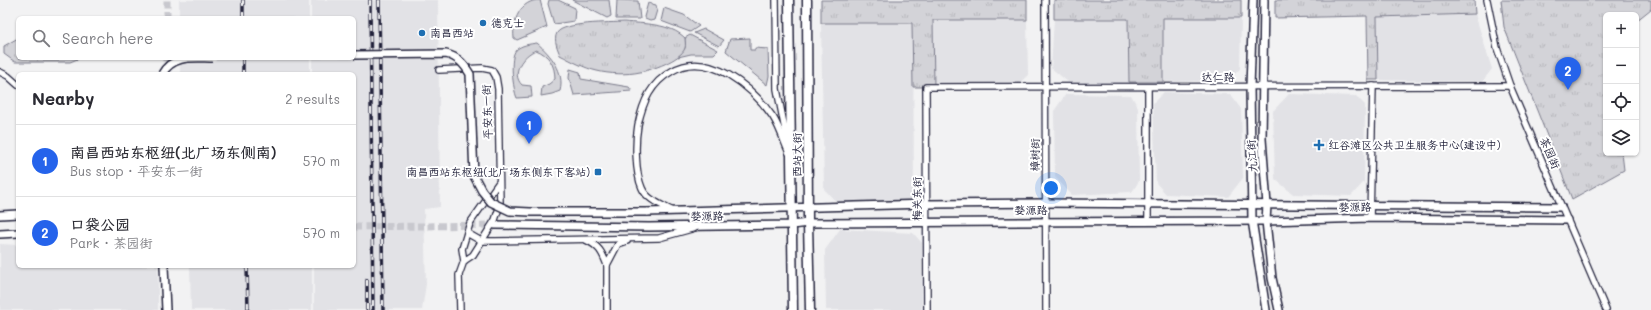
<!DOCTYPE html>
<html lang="en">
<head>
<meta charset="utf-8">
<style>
  body { margin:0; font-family:Mali,"LXGW WenKai TC",sans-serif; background:#f2f2f3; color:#2b2b33 }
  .controls { position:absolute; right:12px; top:12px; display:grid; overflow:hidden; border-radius:6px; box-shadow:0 1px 3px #0004 }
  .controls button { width:36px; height:36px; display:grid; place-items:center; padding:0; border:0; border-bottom:1px solid #e1e1e2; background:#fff; color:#2b2b33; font:20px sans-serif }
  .you { position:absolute; left:1051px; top:188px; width:14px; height:14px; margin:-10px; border:3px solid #fff; border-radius:50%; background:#1a73e8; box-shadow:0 0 0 6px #1a73e833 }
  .badge { display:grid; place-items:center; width:26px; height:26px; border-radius:50%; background:#2563eb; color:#fff; font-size:13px; font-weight:700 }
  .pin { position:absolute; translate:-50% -33px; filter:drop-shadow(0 1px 2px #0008) }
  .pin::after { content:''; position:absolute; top:21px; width:14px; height:12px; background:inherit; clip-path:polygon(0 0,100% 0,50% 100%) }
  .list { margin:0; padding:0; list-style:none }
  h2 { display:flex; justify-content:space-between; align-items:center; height:52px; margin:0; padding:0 16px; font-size:17px }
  h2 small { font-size:13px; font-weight:400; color:#7c7c81 }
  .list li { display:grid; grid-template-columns:26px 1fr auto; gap:12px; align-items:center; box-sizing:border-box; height:72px; padding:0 16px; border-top:1px solid #e1e1e2 }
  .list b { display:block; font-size:15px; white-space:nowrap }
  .list p { margin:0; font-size:13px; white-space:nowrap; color:#7c7c81 }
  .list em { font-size:13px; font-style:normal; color:#7c7c81 }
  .icon { flex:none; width:22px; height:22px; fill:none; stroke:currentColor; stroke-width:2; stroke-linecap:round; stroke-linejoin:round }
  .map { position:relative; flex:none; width:1651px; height:310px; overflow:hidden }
  .search { position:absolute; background:#fff; box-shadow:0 1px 3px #0004; left:16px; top:16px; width:340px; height:44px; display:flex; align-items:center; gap:10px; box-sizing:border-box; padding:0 14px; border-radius:6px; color:#7c7c81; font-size:15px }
  .panel { position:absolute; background:#fff; box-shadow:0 1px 3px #0004; left:16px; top:72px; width:340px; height:196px; border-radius:6px }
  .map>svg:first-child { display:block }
  .built { fill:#e2e2e6 }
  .grass { fill:#d3d3d8; stroke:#7a7a8a }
  .park { fill:url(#park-tufts); stroke:#7a7a8a }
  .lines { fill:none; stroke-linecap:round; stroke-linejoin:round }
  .tertiary-tunnel { stroke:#c8c8ce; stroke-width:7; stroke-dasharray:7 3.5; stroke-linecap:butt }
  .minor-casing { stroke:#22223b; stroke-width:8 }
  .tertiary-casing { stroke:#22223b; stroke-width:10 }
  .secondary-casing { stroke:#22223b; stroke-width:11 }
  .minor { stroke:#fff; stroke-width:5.5 }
  .tertiary { stroke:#fff; stroke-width:7 }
  .secondary { stroke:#fff; stroke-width:8 }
  .rail-casing { stroke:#22223b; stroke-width:3.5 }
  .rail { stroke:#fff; stroke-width:2; stroke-dasharray:6; stroke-linecap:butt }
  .tertiary-bridge-casing { stroke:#22223b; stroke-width:10; stroke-linecap:butt }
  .tertiary-bridge { stroke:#fff; stroke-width:7 }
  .poi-dot { fill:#1f6fb2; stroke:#fff; stroke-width:1.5 }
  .labels { text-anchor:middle; stroke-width:4; stroke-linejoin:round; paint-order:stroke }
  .poi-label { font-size:11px; fill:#22223b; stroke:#fff; text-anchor:start }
  .street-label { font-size:11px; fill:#22223b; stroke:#fff }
</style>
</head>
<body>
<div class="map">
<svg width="1651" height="310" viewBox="0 0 1651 310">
  <defs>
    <pattern id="park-tufts" width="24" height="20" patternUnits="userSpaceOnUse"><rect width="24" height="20" fill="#d3d3d8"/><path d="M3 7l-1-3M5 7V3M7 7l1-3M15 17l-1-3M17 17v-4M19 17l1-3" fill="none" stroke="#b5b5ba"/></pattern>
  </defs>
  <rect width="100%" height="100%" fill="#f2f2f3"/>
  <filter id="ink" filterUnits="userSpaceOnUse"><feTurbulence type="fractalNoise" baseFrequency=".025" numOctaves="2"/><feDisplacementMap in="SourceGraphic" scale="8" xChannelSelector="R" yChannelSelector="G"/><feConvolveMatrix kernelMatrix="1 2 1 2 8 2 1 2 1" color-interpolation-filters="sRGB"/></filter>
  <g filter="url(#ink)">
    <g class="built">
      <rect x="179" y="0" width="130" height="18"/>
      <path d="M311,0H438L440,207L424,209L426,284L422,310H314V266H354V74H312V58H354V18H311Z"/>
      <path d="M1475,14L1492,69L1482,82L1378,80L1377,17Z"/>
      <path d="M1163,18H1241L1240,69L1228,80L1163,82Z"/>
      <path d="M1054,19H1128L1129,82H1068L1051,68Z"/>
      <path d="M933,20H1027L1028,75L1014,88L934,87Z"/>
      <path d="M821,23H913L914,195L900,206L842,208L824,189Z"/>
      <rect x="180" y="58" width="130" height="16"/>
      <path d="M1164,92L1230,94L1241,109L1243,178L1228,197L1166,194L1156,183L1153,103Z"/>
      <path d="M1066,94L1131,95L1138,107L1139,181L1132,192L1072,195L1055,177L1054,111Z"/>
      <path d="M1289,94L1356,96L1365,105L1364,182L1351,196L1293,194L1275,179L1273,111Z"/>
      <path d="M840,229L913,233L922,243V310H826L825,250Z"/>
      <path d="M0,244L18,245V266H158V310H0Z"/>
      <path d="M190,266H312V310H191Z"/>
    </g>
    <g class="grass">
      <path d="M540,0L547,27L517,40L514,38C512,21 520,0 540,0Z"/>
      <path d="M549,0H558L575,8L574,21L554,24L548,4Z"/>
      <path d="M572,0H609L611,16L607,18Z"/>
      <path d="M617,0L638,1L640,19H616Z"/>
      <path d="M648,3L656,5L657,10L654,20L650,21L645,19L644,17Z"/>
      <path d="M664,8L684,15L699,26L690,32L661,21Z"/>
      <path d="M704,29L724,40L719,46L694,33Z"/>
      <path d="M690,35L718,50L714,54H691L678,57L685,48V38Z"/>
      <path d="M750,38V50H755V48L768,49L769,76L767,85L726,51L730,39Z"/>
      <path d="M537,43C551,55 565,72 560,91L552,94L541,96L542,87L549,84L555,79C555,65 549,55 536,50C523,55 510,73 522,85L531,86L532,97L517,98C513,89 509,58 516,50C521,45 530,44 537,43Z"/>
      <path d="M570,69L580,72L581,79L629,87L632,91L574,95L569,78Z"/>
    </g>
    <g class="park">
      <path d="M821,0H1027V20H933L934,87H913L912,23H821Z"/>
      <path d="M1054,0H1241V18H1163V82H1129L1128,19H1054Z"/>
      <path d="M1275,0H1474L1475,14L1377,17L1378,80H1368L1367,16L1275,18Z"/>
      <path d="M1501,0H1651V9L1636,21V15H1606V153H1622L1624,170L1572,199L1504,27Z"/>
      <path d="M624,22C643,24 670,23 685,38C685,41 686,45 685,48C681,60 651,70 640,72C627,75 609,74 597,71C584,68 572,61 560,55C558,49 553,40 557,33C563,22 610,23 624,22Z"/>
      <path d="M18,38V58H80L70,62H15L4,54V46Z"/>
    </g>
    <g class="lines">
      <g class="tertiary-tunnel">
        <path d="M167,18V0"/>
        <path d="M166,72V58"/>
        <path d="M354,227L495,225"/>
      </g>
      <g class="minor-casing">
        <g id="minor">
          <path d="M776,0L777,89L788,145"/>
          <path d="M1045,0L1046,310"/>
          <path d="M1487,0L1497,48L1510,86L1606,310"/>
          <path d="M439,70L482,68L492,70L496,77L498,89L500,205L495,220L473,255L464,261L462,249L470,223L499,182"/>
          <path d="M0,72L8,76L18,85"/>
          <path d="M1148,87V221"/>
          <path d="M673,211C662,205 647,200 642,188C635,172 635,142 638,125C643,101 651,83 672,71C709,49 753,88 773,117C780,128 784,142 789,153"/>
          <path d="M1370,218L1373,86"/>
          <path d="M467,233L481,241H495L659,238L695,228"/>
          <path d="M586,240C599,246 602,252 607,265L618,244L627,241"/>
          <path d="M607,265V310"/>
          <path d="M460,310L459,275L464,261"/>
          <path d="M927,310L926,87L1510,86"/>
        </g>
      </g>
      <g class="tertiary-casing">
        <g id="tertiary">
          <path d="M1253,0L1250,87L1252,220L1266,310"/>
          <path d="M1264,0L1262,139L1267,205L1266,221L1272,278L1279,310"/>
          <path d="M647,212L927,204L1045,203L1561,207"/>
          <path d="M0,215L18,214"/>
          <path d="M495,225L649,227L792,225L808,223L1266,221L1370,218L1567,220"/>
          <path d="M0,234L18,233"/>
          <path d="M164,266L166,310"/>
        </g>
      </g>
      <g class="secondary-casing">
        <g id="secondary">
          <path d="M789,0L793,310"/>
          <path d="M807,0L808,223L810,310"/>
        </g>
      </g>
      <use href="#minor" class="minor"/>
      <use href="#tertiary" class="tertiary"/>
      <use href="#secondary" class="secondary"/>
      <g class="rail-casing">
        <g id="rail">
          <path d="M243,0V18"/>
          <path d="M370,0L373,310"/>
          <path d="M379,0L383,310"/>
          <path d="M243,58V74"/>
          <path d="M247,266L248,310"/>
          <path d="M367,310V280"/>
        </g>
      </g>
      <use href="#rail" class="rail"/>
      <g class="tertiary-bridge-casing">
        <g id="tertiary-bridge">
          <path d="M354,55L446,54C458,57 464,64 470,74L474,176L482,191L491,202L510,211L530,212H647"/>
          <path d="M162,74C173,54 194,58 213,58"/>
        </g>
      </g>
      <use href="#tertiary-bridge" class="tertiary-bridge"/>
    </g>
  </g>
  <g class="poi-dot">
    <circle cx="483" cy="23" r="4"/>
    <circle cx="422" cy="33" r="4"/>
    <path d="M1317 139h4v4h4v4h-4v4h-4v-4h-4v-4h4z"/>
    <rect x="594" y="168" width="8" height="8" rx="2"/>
  </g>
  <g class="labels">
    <g class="poi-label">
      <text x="491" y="27">德克士</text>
      <text x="430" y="37">南昌西站</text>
      <text x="1328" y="149">红谷滩区公共卫生服务中心(建设中)</text>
      <text x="590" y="176" text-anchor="end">南昌西站东枢纽(北广场东侧东下客站)</text>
    </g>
    <g class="street-label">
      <text x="1218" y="81">达仁路</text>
      <text transform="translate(487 112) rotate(-92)" y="4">平安东一街</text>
      <text transform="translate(1550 153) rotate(67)" y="4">茶园街</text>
      <text transform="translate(797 155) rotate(-90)" y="4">西站大街</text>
      <text transform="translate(1035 155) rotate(-90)" y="4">樟树街</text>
      <text transform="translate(1252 156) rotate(-94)" y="4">九江街</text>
      <text transform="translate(917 199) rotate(-90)" y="4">梅关东街</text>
      <text transform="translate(1355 207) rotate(-1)" y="4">婺源路</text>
      <text x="1031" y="214">婺源路</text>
      <text transform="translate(707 216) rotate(-1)" y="4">婺源路</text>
    </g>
  </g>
</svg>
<div class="controls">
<button>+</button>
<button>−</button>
<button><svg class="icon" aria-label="locate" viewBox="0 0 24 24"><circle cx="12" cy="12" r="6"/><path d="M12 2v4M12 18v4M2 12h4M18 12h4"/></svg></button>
<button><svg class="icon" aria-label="layers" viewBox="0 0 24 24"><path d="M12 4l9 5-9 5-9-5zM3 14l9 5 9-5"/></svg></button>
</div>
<div class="you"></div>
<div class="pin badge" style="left:529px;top:144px">1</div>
<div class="pin badge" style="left:1568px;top:90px">2</div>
<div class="search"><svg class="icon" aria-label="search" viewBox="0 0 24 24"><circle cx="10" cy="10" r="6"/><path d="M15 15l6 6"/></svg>Search here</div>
<section class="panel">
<h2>Nearby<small>2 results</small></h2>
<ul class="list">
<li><span class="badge">1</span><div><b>南昌西站东枢纽(北广场东侧南)</b><p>Bus stop · 平安东一街</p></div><em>570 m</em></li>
<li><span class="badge">2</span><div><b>口袋公园</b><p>Park · 茶园街</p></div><em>570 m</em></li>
</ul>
</section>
</div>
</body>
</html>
